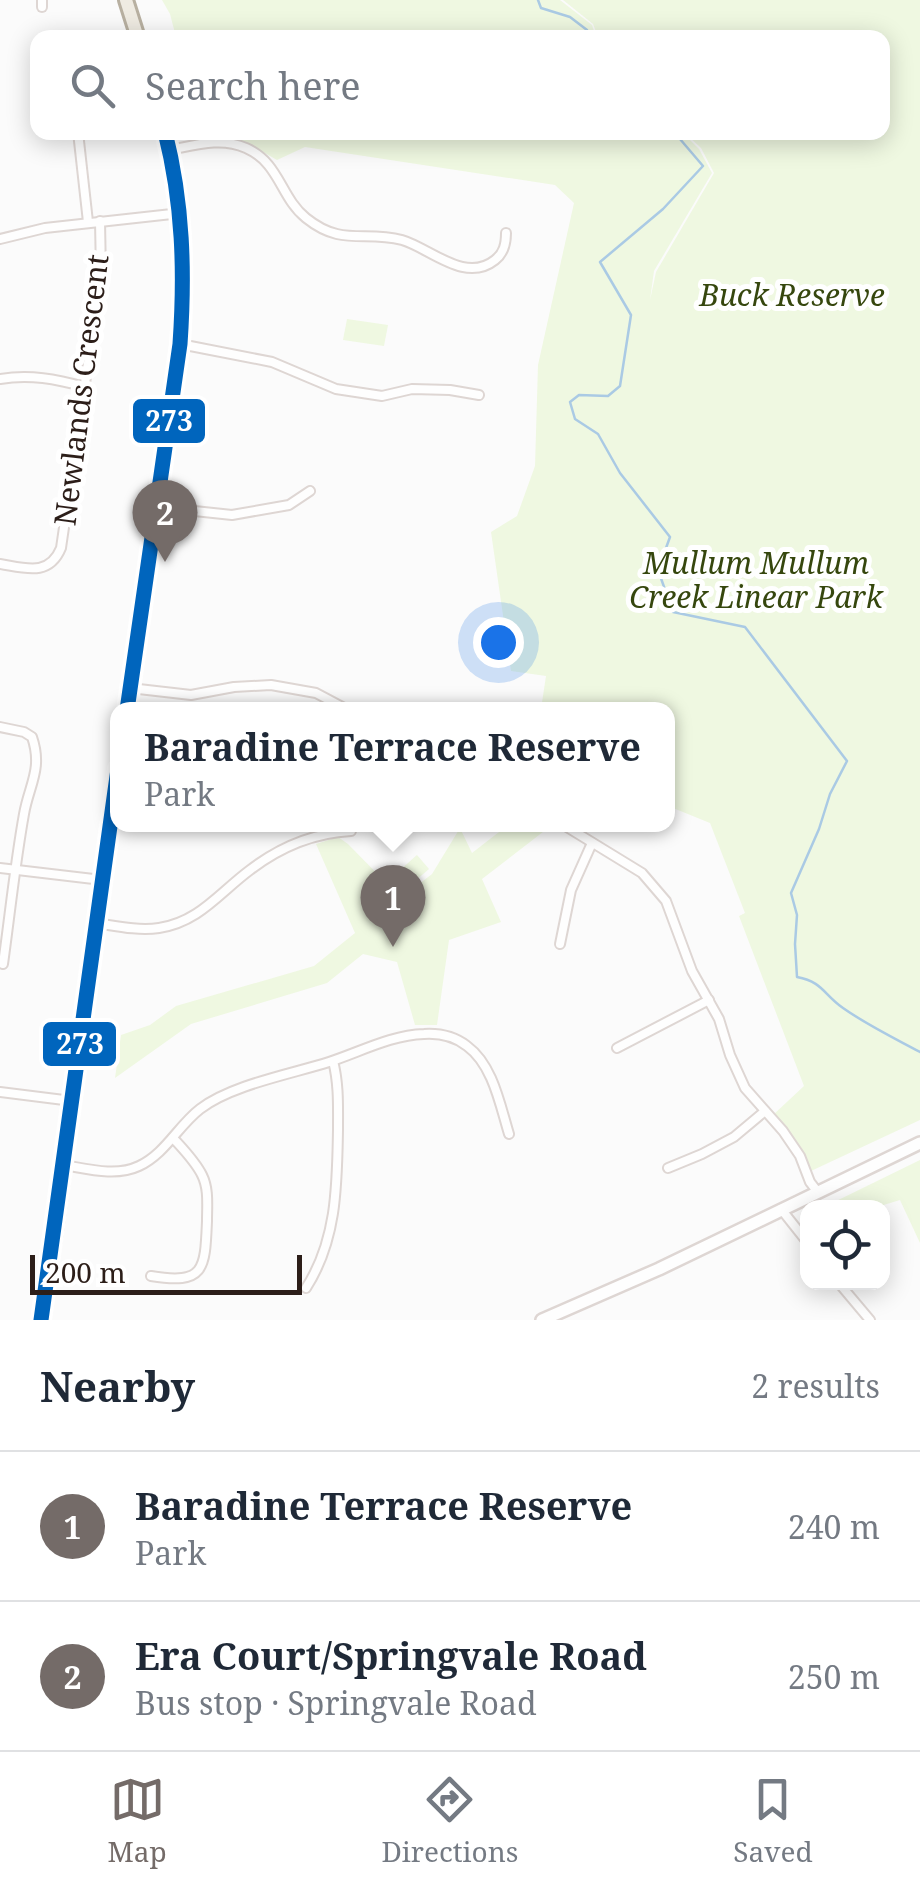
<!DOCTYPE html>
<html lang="en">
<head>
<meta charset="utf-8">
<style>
  body { margin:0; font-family:"Noto Serif",serif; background:#f2f2f3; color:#1f2937 }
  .controls { position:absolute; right:30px; bottom:30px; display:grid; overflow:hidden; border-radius:20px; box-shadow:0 5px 25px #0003 }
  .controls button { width:90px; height:90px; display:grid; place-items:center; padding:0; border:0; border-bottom:2px solid #e0e1e3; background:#fff; color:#1f2937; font:50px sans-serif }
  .scale { position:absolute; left:30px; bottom:25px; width:272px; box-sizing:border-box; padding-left:10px; border:5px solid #2c1e19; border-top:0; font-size:28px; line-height:35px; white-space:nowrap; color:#2c1e19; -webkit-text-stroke:8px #fff; paint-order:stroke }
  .you { position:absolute; left:498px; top:642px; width:35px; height:35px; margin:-25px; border:8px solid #fff; border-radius:50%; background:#1a73e8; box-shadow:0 0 0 15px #1a73e833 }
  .badge { display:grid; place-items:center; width:65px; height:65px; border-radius:50%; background:#746b68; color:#fff; font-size:32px; font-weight:700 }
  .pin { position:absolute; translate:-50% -82px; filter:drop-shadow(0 2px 5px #0008) }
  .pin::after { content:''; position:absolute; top:52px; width:35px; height:30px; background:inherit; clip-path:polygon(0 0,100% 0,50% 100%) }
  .popup { position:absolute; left:110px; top:702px; width:565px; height:130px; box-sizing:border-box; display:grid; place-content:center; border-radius:20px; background:#fff; filter:drop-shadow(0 2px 8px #0005); font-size:32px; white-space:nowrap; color:#747a83 }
  .popup b { font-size:38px; color:#1f2937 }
  .popup::after { content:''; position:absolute; left:50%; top:100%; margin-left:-20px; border:20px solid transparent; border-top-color:#fff }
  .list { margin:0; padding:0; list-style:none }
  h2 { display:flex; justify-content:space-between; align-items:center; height:130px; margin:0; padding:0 40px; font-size:42px }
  h2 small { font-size:32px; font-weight:400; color:#747a83 }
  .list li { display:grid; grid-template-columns:65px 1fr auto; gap:30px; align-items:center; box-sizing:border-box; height:150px; padding:0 40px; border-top:2px solid #e0e1e3 }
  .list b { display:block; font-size:38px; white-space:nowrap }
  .list p { margin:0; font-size:32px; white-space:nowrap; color:#747a83 }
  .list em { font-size:32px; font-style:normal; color:#747a83 }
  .icon { flex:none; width:55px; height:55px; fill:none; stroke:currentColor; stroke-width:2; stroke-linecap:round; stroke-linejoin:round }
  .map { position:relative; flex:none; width:920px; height:1320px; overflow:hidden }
  .search { position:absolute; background:#fff; box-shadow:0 5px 25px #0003; left:30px; right:30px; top:30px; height:110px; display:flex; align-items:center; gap:25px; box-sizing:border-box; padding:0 35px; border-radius:20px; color:#747a83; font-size:38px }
  .sheet { height:430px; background:#fff }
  nav { display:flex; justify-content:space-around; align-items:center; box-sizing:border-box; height:140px; border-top:2px solid #e0e1e3; background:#fff; font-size:28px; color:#747a83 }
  nav a { display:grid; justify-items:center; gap:5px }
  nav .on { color:#746b68 }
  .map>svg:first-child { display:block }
  .green { fill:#eff8e1 }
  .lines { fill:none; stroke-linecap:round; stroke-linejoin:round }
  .stream { stroke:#aacae4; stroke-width:2.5 }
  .street-casing { stroke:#ded6d3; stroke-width:12 }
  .secondary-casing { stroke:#ded6d3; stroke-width:16 }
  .primary-casing { stroke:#b8b0a1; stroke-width:18 }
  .street { stroke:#fefefe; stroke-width:8 }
  .secondary { stroke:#fefefe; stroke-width:11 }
  .primary { stroke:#efebe2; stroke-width:12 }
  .bus-1-casing { stroke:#fff; stroke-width:22 }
  .bus-1 { stroke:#0065bd; stroke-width:15 }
  .labels { text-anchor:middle; stroke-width:10; stroke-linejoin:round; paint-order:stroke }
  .park-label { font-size:30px; font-style:italic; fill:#36470e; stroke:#fff }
  .street-label { font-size:30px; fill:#2c1e19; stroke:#fff }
  .line-badge { stroke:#fff; stroke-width:4 }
  .badge-label { font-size:28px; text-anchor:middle; font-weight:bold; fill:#fff }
</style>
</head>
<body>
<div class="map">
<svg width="920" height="1320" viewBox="0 0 920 1320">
  <rect width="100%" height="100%" fill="#fbfbfb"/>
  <g class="green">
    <path d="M162,0H560L592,25L596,37H176L170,14Z"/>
    <path d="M563,0H920V1120L811,1171L773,1115L804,1086L739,916L745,913L710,823L668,806V710L541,709L546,676L511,671L491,532L517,516L535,466L538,365L574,203L555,185L305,147L277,160L251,145L204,142L202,133H683L699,149L712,173L654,271L650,300L656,272L714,173L701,148L685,133L882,132V38L598,37L593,24Z"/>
    <path d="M347,319L388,325L384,346L343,340Z"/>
    <path d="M508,825H552L482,879L501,922L449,940L437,1025H415L397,962L363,954L327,983L191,1024L115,1078L121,1035L150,1025L176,1006L314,966L355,933L316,844L338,837L348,844L401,898L432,874L460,828L472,853Z"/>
    <path d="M417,855L429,869L401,893L389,880Z"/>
    <path d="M920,1160V1243L900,1200L877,1207H824Z"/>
  </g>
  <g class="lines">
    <g class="stream">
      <path d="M538,0L541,8L570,17L587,30L585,38"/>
      <path d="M674,132L703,166L663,209L600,262L631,315L620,386L608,396L579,395L570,402L575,419L598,434L620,473L670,537L658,570L673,612L745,627L847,761L830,794L819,829L791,893L797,915L795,944L797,977C823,982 823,994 843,1008C867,1025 894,1038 920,1052"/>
    </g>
    <g class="street-casing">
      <g id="street">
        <path d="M42,0V7"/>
        <path d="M78,132L88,222"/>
        <path d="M170,150C196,145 221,137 246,148C280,163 280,197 306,218C342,247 364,230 402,240C430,248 465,284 495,260C504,253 506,244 506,233"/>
        <path d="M0,239L45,228L181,213"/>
        <path d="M180,344L272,362L336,389L382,396L412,389L450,390L479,395"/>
        <path d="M0,379C30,374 56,379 85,387"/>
        <path d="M157,507L232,515L289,505L310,491"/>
        <path d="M0,564C25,568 49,577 61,548L101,274L100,221"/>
        <path d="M130,688L191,695L234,687L271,685L316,693L348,710"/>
        <path d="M0,727L24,732L32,737C43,769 29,785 24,814C15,864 10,914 3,964"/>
        <path d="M562,824L642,873L666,901L692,971L719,1019L730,1055L745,1088L783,1131L800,1156L810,1182L817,1191"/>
        <path d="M0,868L102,880"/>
        <path d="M96,923C116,926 138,931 159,928C199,922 219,893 250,870C280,847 313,833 351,831"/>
        <path d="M560,944L571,890L592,843"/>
        <path d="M617,1048L709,1000"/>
        <path d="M0,1092L72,1101"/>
        <path d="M64,1165C88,1169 116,1177 139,1166C165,1154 178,1126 200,1109C231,1085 291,1074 329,1062C360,1052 391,1035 424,1034C440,1033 454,1036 467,1046C493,1065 500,1105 509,1134"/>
        <path d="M668,1168L702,1154L734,1137L765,1111"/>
        <path d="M781,1209L808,1243"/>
        <path d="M151,1276C205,1285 205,1269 207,1221C207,1205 209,1189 202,1175C195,1161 183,1149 173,1138"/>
        <path d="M838,1282L870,1320"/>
        <path d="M306,1288C337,1240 337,1185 338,1130C338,1107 339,1084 333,1061"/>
      </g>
    </g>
    <g class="secondary-casing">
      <path id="secondary" d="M542,1320L659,1269L920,1143"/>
    </g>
    <g class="primary-casing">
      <g id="primary">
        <path d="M126,0L138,38"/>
        <path d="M127,710L180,344C186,273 185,202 165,132"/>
        <path d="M41,1320L55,1231L118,769"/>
      </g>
    </g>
    <use href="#street" class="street"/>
    <use href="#secondary" class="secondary"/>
    <use href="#primary" class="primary"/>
    <g class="bus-1-casing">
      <g id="bus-1">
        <path d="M127,710L180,344C185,272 183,203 165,132"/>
        <path d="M41,1320L118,769"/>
      </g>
    </g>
    <use href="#bus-1" class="bus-1"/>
  </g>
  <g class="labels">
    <g class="park-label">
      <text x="792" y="306">Buck Reserve</text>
      <text x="756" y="574">Mullum Mullum<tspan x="756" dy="34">Creek Linear Park</tspan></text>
    </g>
    <g class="street-label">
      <text transform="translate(82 390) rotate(-83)" y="10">Newlands Crescent</text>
    </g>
  </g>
  <g class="line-badge">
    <rect x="131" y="397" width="76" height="48" rx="10" fill="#0065bd"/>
    <rect x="41" y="1020" width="77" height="48" rx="10" fill="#0065bd"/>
  </g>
  <g class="badge-label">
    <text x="169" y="431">273</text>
    <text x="80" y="1054">273</text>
  </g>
</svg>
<div class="controls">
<button><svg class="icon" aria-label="locate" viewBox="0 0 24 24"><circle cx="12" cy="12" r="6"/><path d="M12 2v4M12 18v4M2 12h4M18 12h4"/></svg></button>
</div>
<div class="scale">200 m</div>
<div class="you"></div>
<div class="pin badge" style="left:393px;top:947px">1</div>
<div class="popup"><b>Baradine Terrace Reserve</b>Park</div>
<div class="pin badge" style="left:165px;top:562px">2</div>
<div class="search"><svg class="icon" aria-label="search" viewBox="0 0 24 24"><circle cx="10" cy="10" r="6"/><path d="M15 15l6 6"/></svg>Search here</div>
</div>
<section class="sheet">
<h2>Nearby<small>2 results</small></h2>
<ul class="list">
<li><span class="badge">1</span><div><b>Baradine Terrace Reserve</b><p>Park</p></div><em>240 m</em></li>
<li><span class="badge">2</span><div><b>Era Court/Springvale Road</b><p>Bus stop · Springvale Road</p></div><em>250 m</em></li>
</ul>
</section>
<nav>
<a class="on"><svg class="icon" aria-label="map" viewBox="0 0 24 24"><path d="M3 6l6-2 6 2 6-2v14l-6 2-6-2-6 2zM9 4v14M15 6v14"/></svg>Map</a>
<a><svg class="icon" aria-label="directions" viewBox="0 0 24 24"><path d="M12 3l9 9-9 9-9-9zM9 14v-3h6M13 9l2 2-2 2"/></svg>Directions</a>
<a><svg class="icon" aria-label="saved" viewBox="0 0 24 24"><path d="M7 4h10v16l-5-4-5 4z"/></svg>Saved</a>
</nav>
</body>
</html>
